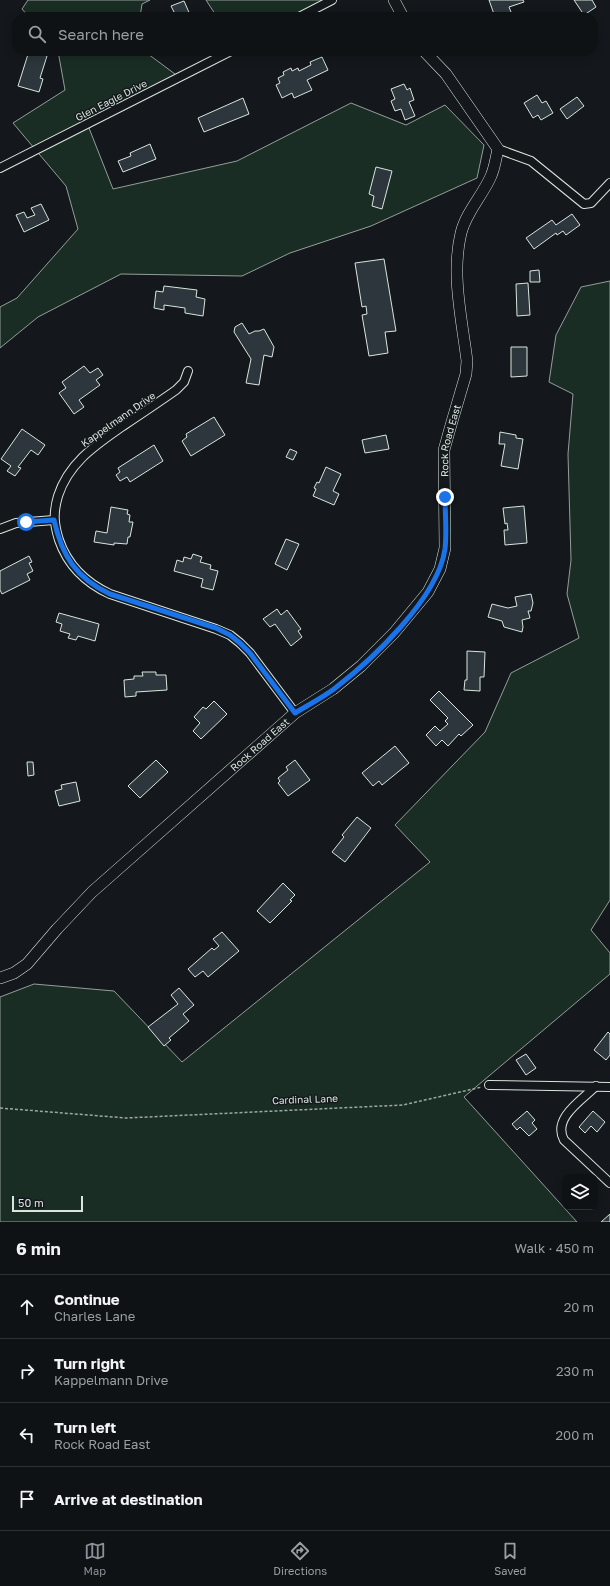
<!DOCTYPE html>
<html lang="en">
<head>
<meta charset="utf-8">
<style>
  body { margin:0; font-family:"Golos Text",sans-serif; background:#181b1e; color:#f1f3f6 }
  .controls { position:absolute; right:12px; bottom:12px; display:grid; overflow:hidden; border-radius:8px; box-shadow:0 2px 10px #0003 }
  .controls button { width:36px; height:36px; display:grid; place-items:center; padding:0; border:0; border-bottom:1px solid #2f3234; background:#0f1215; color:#f1f3f6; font:20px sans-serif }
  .scale { position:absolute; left:12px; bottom:10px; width:71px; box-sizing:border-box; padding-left:4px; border:2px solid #d8e6dc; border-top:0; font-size:11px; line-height:14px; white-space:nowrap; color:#d8e6dc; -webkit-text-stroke:3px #14181c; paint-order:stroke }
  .stop { position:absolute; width:12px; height:12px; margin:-9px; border:3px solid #1a73e8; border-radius:50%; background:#fff }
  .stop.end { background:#1a73e8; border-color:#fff; box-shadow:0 1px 4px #0008 }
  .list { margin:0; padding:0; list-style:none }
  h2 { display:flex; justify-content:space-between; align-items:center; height:52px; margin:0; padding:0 16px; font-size:17px }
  h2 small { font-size:13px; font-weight:400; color:#9b9ea0 }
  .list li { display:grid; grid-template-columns:26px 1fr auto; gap:12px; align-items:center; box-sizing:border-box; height:64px; padding:0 16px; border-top:1px solid #2f3234 }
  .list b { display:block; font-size:15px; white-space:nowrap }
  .list p { margin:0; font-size:13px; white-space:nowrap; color:#9b9ea0 }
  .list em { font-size:13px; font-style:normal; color:#9b9ea0 }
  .icon { flex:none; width:22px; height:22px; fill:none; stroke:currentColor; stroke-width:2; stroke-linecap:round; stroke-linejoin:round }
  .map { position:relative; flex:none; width:610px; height:1222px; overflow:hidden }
  .search { position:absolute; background:#0f1215; box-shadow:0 2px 10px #0003; left:12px; right:12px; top:12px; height:44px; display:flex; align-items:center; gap:10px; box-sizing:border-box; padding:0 14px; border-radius:16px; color:#9b9ea0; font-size:15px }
  .sheet { height:308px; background:#0f1215 }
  nav { display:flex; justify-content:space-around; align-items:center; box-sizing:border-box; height:56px; border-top:1px solid #2f3234; background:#0f1215; font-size:11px; color:#9b9ea0 }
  nav a { display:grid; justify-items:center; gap:2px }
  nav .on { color:#8c9099 }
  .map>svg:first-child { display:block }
  .green { fill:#1a2d24; stroke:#939e99 }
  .building { fill:#2c363c; stroke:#d8e6dc }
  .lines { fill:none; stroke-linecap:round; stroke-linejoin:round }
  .minor-casing { stroke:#d8e6dc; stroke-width:10 }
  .tertiary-casing { stroke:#d8e6dc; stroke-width:12 }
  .path { stroke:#9da8a2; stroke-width:1.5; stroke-dasharray:3 2; stroke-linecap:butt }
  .minor { stroke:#14181c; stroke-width:8 }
  .tertiary { stroke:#14181c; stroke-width:11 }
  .route { stroke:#1a73e8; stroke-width:5 }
  .labels { text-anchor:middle; stroke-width:3; stroke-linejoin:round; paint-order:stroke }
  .street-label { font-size:10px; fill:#d8e6dc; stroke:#14181c }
</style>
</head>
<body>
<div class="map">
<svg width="610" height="1222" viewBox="0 0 610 1222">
  <rect width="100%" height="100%" fill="#14181c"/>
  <g class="green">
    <path d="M28,0H150L142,4L140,17H29L22,9Z"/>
    <path d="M206,0H333L298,17H217Z"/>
    <path d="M58,51H144L179,77L87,123L113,189L237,161L351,103L406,125L445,105L484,145L477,178L371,226L290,253L242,276L121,274L38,317L0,348V307L17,298L78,229L66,186L13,123L65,90Z"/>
    <path d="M610,281V900L591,930L610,953V974L464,1097L577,1222H0V997L34,984L114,991L182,1062L430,862L395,825L485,732L511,673L579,638L567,594L571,560L568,454L573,394L549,382L556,335L581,287Z"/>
  </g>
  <g class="building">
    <path d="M489,0H523L524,2L509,7L513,17H495Z"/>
    <path d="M574,0H592L596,7L584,15Z"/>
    <path d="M184,1L191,17H160L174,12L171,6Z"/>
    <path d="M29,51L47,56L40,78L43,79L39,92L18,86Z"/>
    <path d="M322,57L328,70L307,80L312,90L294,98L292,93L282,98L276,85L280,83L278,78L284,75L283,72L291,68L292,71L298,68L299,71L311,65L310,62Z"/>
    <path d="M404,84L407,90L410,88L414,100L409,102L415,116L405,120L401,109L395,111L391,101L395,99L391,89Z"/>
    <path d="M537,95L542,103L546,101L553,113L541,120L538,115L533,118L524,103Z"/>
    <path d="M577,97L584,106L567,119L560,109Z"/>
    <path d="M243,98L249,114L204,132L198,118Z"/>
    <path d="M150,144L156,159L123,172L118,161L131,156L130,153Z"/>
    <path d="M376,167L392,171L382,209L372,206L374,196L369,194Z"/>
    <path d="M41,204L49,220L24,232L16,215L24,212L27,218L35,215L31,208Z"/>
    <path d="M572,214L580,225L566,235L563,231L557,235L556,233L534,249L526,238L552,220L556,225Z"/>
    <path d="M384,259L396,331L385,332L388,353L369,356L362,315L367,314L366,306L362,307L355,263Z"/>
    <path d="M539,270L540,282H530V271Z"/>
    <path d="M528,283L530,315L517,316L516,284Z"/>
    <path d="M164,286L197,290L196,297L205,299L203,316L185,313V308L164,305V310L154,308L156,291L163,292Z"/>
    <path d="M242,323L249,334L255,331H259L264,329L274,347L272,357L264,355L259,385L246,383L251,359L234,332L235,327Z"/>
    <path d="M511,347H527V376L511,377Z"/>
    <path d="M84,366L90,373L98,368L103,375L96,380L100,385L79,400L84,407L74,414L59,393L66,388L62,382Z"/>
    <path d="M214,417L225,435L191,456L182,441L187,437L186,434Z"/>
    <path d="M22,429L45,445L38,455L31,450L18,467L21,468L15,476L7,471L11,466L1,459Z"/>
    <path d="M500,432L516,435V438L523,439L518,469L501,466L505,444H499Z"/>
    <path d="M386,435L389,449L365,453L362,440Z"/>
    <path d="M154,445L163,461L130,482L127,477L120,481L116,475L120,472L118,468Z"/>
    <path d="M290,449L297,452L293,460L286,457Z"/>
    <path d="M326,467L341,474L333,491L339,494L334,505L313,496L316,489L314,488L317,482L319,483Z"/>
    <path d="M524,506L527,543L505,545L504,530H508L507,523L505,524L503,508Z"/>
    <path d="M111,507L128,510L127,514L130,515L129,522H133L130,537H128L127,544L114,543V545L94,542L96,531L107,533Z"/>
    <path d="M286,539L299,544L287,570L275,564Z"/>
    <path d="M193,554L202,557L200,562L211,565L210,569L218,571L213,590L201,587L203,579L174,571L177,560L183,562L184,557L191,559Z"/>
    <path d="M29,556L32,562L29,563L33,571L27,574L30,580L2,594L0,590V571Z"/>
    <path d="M531,594L533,603L531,611H528L530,618L522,620L523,627L522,632L504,627L502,621L488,617L492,604L508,608L517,606L515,597Z"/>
    <path d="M277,609L281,615L287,610L301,629L298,631L302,637L291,646L275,624L270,627L263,619Z"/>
    <path d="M59,613L99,624L95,641L78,636L76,640L68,638L70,634L60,631L62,624L56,622Z"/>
    <path d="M467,651L485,652L484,677H480V691L464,690L465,680H467Z"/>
    <path d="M142,672H156V675H166L167,690L136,692V696L125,697L124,680L134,679V676H143Z"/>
    <path d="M439,691L473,725L461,736L459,734L448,746L442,740L436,746L426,735L435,726L440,731L448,724L445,721L448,718L430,700Z"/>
    <path d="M214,701L227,714L201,739L193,731L200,723L194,717L203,707L206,709Z"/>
    <path d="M395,746L409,763L382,785L379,781L373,786L362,773Z"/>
    <path d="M156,760L168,772L140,798L128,786Z"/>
    <path d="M295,760L310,780L288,796L278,783L280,781L278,778L288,770L286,767Z"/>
    <path d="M27,762H33L34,775L28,776Z"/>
    <path d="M76,782L80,801L59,806L55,791L62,789L61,785Z"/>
    <path d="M357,817L371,828L345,862L332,852L344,837L342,835Z"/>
    <path d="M283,883L295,895L290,900L292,901L270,923L257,911Z"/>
    <path d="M222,932L239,951L208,977L203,971L195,977L188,969L212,948L214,950L219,946L213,939Z"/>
    <path d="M179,988L194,1005L183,1014L189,1021L169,1038L171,1040L164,1046L148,1027L178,1004L171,995Z"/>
    <path d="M608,1032L610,1034V1055L606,1060L594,1050Z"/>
    <path d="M526,1054L536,1068L526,1075L516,1060Z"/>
    <path d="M527,1111L535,1120L532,1123L537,1129L529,1136L520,1127L517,1130L512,1124Z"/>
    <path d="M593,1111L605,1122L597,1132L591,1126L585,1133L579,1127Z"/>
    <path d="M610,1214V1222H601Z"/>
  </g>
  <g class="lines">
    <g class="minor-casing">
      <g id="minor">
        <path d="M299,17L332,0"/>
        <path d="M498,149L531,161L584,204L591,203L610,183"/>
        <path d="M0,168L231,51"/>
        <path d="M188,371L184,382L176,390C159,402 141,414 123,426C96,445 69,462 58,496C53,513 54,524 59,540C68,566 86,583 110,594L216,629L230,635L240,643L250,653L295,713"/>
        <path d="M0,529L16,523L54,520"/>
        <path d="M489,1085L610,1087"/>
        <path d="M596,1086C582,1100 552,1118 564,1140L610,1183"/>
      </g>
    </g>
    <g class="tertiary-casing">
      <g id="tertiary">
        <path d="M394,0L403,17"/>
        <path id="s1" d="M0,978L14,973L27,964L57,929L92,892L295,713L333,689L361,666L394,633L428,592L440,569L445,548L444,450L451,425L466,374L467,361C462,320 451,274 461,233C466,212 483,195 491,176C495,167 496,157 498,149L446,74L424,51"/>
      </g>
    </g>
    <path class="path" d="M0,1108L126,1118L403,1105L482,1087"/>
    <use href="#minor" class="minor"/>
    <use href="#tertiary" class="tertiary"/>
  </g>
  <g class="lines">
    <path class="route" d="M26,522L54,520C62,556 76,578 110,594L216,628L230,635L240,643L250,653L295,713C308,705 322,698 334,689C372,660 438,598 445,549C447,532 445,513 445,497"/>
  </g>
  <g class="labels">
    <g class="street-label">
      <text transform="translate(111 100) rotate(-27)" y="4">Glen Eagle Drive</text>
      <text transform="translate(118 419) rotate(-35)" y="4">Kappelmann Drive</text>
      <text dy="4" stroke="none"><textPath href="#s1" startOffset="735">Rock Road East</textPath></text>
      <text dy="4" stroke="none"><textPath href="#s1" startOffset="351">Rock Road East</textPath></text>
      <text transform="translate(305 1099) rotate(-2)" y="4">Cardinal Lane</text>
    </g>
  </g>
</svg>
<div class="controls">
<button><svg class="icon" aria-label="layers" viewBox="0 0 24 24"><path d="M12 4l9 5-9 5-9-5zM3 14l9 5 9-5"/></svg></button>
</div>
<div class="scale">50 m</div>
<div class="stop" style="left:26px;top:522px"></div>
<div class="stop end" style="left:445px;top:497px"></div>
<div class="search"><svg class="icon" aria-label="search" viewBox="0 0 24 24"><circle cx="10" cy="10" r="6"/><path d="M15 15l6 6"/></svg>Search here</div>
</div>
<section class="sheet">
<h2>6 min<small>Walk · 450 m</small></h2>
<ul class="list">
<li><svg class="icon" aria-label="ahead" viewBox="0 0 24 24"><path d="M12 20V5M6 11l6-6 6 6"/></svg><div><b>Continue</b><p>Charles Lane</p></div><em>20 m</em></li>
<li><svg class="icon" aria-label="right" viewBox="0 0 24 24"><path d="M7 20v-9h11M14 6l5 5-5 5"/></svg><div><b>Turn right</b><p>Kappelmann Drive</p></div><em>230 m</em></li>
<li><svg class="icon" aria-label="left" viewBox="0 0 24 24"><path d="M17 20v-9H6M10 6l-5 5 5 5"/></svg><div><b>Turn left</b><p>Rock Road East</p></div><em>200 m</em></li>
<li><svg class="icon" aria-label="arrive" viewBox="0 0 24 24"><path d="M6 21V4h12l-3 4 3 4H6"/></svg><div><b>Arrive at destination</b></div></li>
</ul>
</section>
<nav>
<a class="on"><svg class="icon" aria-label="map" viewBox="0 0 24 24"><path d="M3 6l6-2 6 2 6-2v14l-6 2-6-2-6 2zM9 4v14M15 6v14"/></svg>Map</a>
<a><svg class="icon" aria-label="directions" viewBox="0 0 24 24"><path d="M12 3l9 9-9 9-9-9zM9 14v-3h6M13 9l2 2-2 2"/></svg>Directions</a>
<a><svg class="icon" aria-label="saved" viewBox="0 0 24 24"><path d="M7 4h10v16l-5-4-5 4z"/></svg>Saved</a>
</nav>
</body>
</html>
